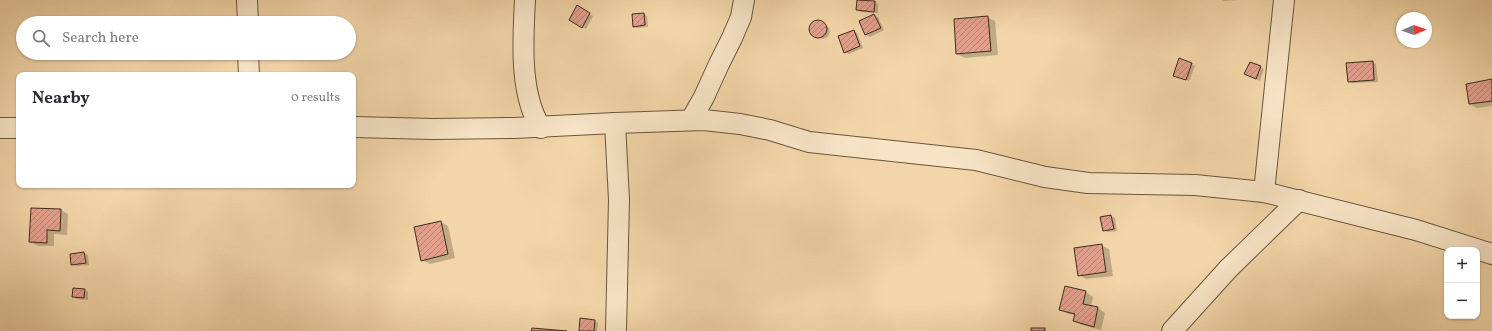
<!DOCTYPE html>
<html lang="en">
<head>
<meta charset="utf-8">
<style>
  body { margin:0; font-family:Vollkorn,serif; background:#f2f2f3; color:#2b2b33 }
  .controls { position:absolute; right:12px; bottom:12px; display:grid; overflow:hidden; border-radius:8px; box-shadow:0 1px 3px #0004 }
  .controls button { width:36px; height:36px; display:grid; place-items:center; padding:0; border:0; border-bottom:1px solid #e1e1e2; background:#fff; color:#2b2b33; font:20px sans-serif }
  .compass { position:absolute; left:1396px; top:12px; width:36px; height:36px; border-radius:50%; background:#fff; box-shadow:0 1px 3px #0004; rotate:88deg }
  .list { margin:0; padding:0; list-style:none }
  h2 { display:flex; justify-content:space-between; align-items:center; height:52px; margin:0; padding:0 16px; font-size:17px }
  h2 small { font-size:13px; font-weight:400; color:#7c7c81 }
  .icon { flex:none; width:22px; height:22px; fill:none; stroke:currentColor; stroke-width:2; stroke-linecap:round; stroke-linejoin:round }
  .map { position:relative; flex:none; width:1492px; height:331px; overflow:hidden }
  .search { position:absolute; background:#fff; box-shadow:0 1px 3px #0004; left:16px; top:16px; width:340px; height:44px; display:flex; align-items:center; gap:10px; box-sizing:border-box; padding:0 14px; border-radius:22px; color:#7c7c81; font-size:15px }
  .panel { position:absolute; background:#fff; box-shadow:0 1px 3px #0004; left:16px; top:72px; width:340px; height:116px; border-radius:8px }
  .map>svg:first-child { display:block }
  .shadow { fill:#0003 }
  .building { fill:url(#building-hatch); stroke:#3d2c1f }
  .lines { fill:none; stroke-linecap:round; stroke-linejoin:round }
  .minor-casing { stroke:#6a5641; stroke-width:22 }
  .minor { stroke:#f7e4c6; stroke-width:20 }
</style>
</head>
<body>
<div class="map">
<svg width="1492" height="331" viewBox="0 0 1492 331">
  <defs>
    <pattern id="building-hatch" width="6" height="6" patternUnits="userSpaceOnUse"><rect width="6" height="6" fill="#e4a08d"/><path d="M-1 1l2-2M0 6l6-6M5 7l2-2" fill="none" stroke="#ba8373"/></pattern>
  </defs>
  <rect width="100%" height="100%" fill="#f2d5a8"/>
  <filter id="stains"><feTurbulence type="fractalNoise" baseFrequency=".005" numOctaves="4"/><feColorMatrix values="0 0 0 0 .2 0 0 0 0 .09 0 0 0 0 .02 0 0 0 .5 -.17"/></filter>
  <radialGradient id="worn" r=".72"><stop offset=".6" stop-color="#630" stop-opacity="0"/><stop offset="1" stop-color="#630" stop-opacity=".3"/></radialGradient>
  <g class="shadow">
    <path d="M1222,0H1238L1224,1Z"/>
    <path d="M875,2L878,4V13L861,12L858,10Z"/>
    <path d="M577,7L593,16L586,29L570,20Z"/>
    <path d="M644,14L647,16L648,27L637,28L634,26Z"/>
    <path d="M874,15L878,17L884,30L870,37L866,35L860,22Z"/>
    <path d="M987,17L995,21L998,55L965,58L957,54Z"/>
    <path d="M816,21L821,22L829,28L830,32L828,37L823,39L818,38L811,32L810,28L812,23Z"/>
    <path d="M854,31L857,33L863,48L849,54L845,52Z"/>
    <path d="M1372,62L1376,64L1378,82L1352,83L1349,81Z"/>
    <path d="M1191,64L1195,66L1189,81L1178,77Z"/>
    <path d="M1260,67L1264,69L1260,81L1245,74Z"/>
    <path d="M1492,80V106L1477,108L1469,104Z"/>
    <path d="M61,210L68,214L67,235L54,234V246H38L30,242Z"/>
    <path d="M1111,216L1115,218L1117,231L1108,232L1104,230L1101,217Z"/>
    <path d="M441,222L448,226L455,258L430,264L422,260Z"/>
    <path d="M1101,245L1109,249L1113,276L1086,279L1079,275Z"/>
    <path d="M84,253L88,255L89,265L76,266L72,264Z"/>
    <path d="M1066,287L1086,292L1093,297L1091,307L1098,308L1105,313L1101,330L1082,325L1074,321L1076,315L1068,314L1060,309Z"/>
    <path d="M85,290L88,292V300L77,299L74,297Z"/>
    <path d="M595,321L598,323L597,331H580Z"/>
  </g>
  <g class="building">
    <path d="M857,0L875,1L874,12L856,10Z"/>
    <path d="M577,5L590,13L582,28L569,20Z"/>
    <path d="M644,13L645,25L633,27L632,14Z"/>
    <path d="M874,14L881,28L865,35L859,21Z"/>
    <path d="M988,16L991,51L956,54L954,19Z"/>
    <path d="M256,18L289,21V23H256Z"/>
    <circle cx="818" cy="29" r="9"/>
    <path d="M854,30L860,46L844,53L838,36Z"/>
    <path d="M1179,58L1192,63L1186,80L1173,76Z"/>
    <path d="M1373,61L1374,80L1348,82L1346,63Z"/>
    <path d="M1250,62L1261,66L1256,79L1244,74Z"/>
    <path d="M1492,79V101L1469,104L1466,84Z"/>
    <path d="M31,208L61,209L60,231L47,230V243L29,242Z"/>
    <path d="M1111,215L1114,229L1103,231L1100,217Z"/>
    <path d="M441,221L448,254L421,261L414,227Z"/>
    <path d="M1102,244L1106,272L1078,276L1074,248Z"/>
    <path d="M84,252L86,263L71,265L70,254Z"/>
    <path d="M1065,286L1086,291L1083,304L1098,307L1094,327L1073,321L1075,314L1059,310Z"/>
    <path d="M73,288L85,289L84,298L72,297Z"/>
    <path d="M580,318L595,320L594,331H579Z"/>
    <path d="M532,328L567,331H531Z"/>
    <rect x="1031" y="328" width="14" height="3"/>
  </g>
  <g class="lines">
    <g class="minor-casing">
      <g id="minor">
        <path d="M247,0L248,23"/>
        <path d="M525,0C523,39 519,94 541,128"/>
        <path d="M248,53L249,75"/>
        <path d="M691,120L704,97L719,64L732,38L741,17L744,0"/>
        <path d="M615,123L619,200L616,331"/>
        <path d="M353,127L433,129L514,128L615,123L704,120L740,124L770,130L809,142L976,160L1045,177L1088,183L1195,185L1264,192L1416,230L1492,254"/>
        <path d="M0,128H19"/>
        <path d="M1264,192L1284,0"/>
        <path d="M1172,331L1229,268L1299,200"/>
      </g>
    </g>
    <use href="#minor" class="minor"/>
  </g>
  <rect width="100%" height="100%" filter="url(#stains)"/>
  <rect width="100%" height="100%" fill="url(#worn)"/>
</svg>
<div class="controls">
<button>+</button>
<button>−</button>
</div>
<svg class="compass" viewBox="-18 -18 36 36"><path d="M0-13l5 13h-10z" fill="#e53935"/><path d="M0 13l5-13h-10z" fill="#7c7c81"/></svg>
<div class="search"><svg class="icon" aria-label="search" viewBox="0 0 24 24"><circle cx="10" cy="10" r="6"/><path d="M15 15l6 6"/></svg>Search here</div>
<section class="panel">
<h2>Nearby<small>0 results</small></h2>
<ul class="list">
</ul>
</section>
</div>
</body>
</html>
